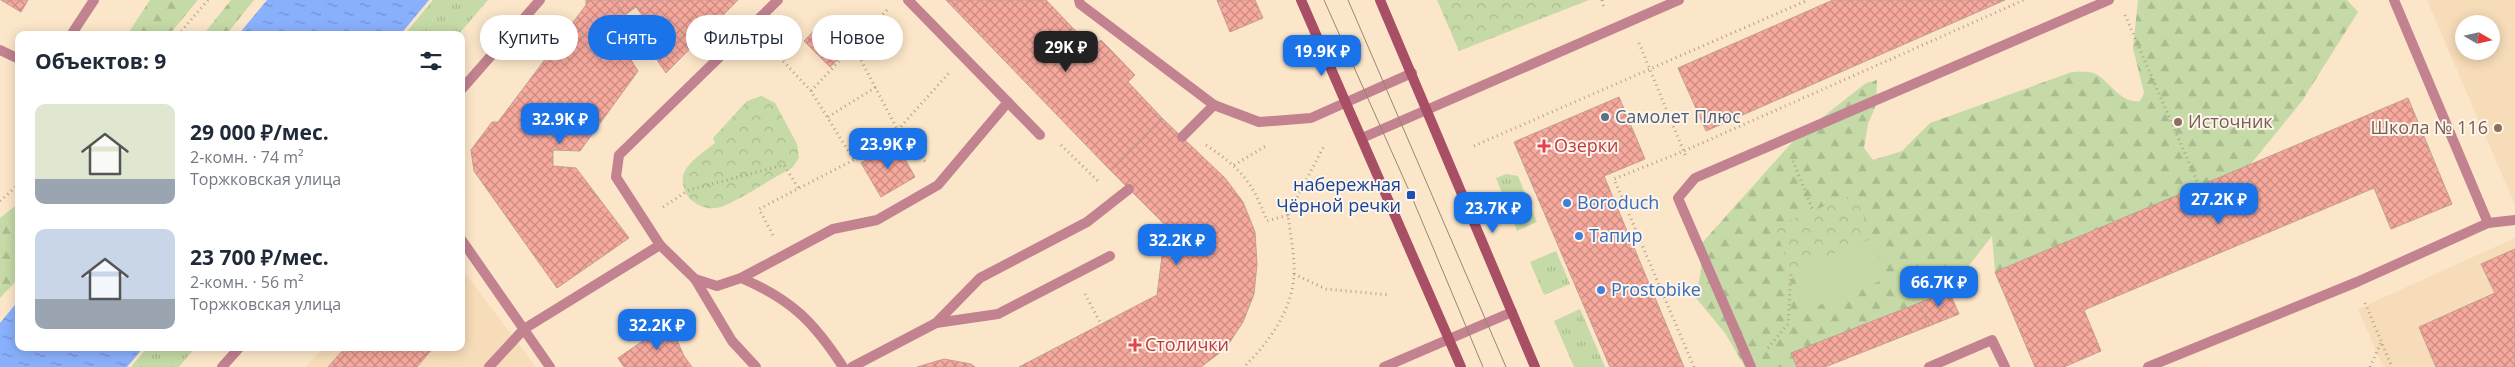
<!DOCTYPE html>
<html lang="ru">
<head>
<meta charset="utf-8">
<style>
  :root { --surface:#fff; --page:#f6f6f7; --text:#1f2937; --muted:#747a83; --accent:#1a73e8 }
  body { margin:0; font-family:"Open Sans",sans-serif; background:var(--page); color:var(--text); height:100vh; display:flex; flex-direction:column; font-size:19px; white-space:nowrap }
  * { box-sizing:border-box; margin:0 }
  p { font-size:16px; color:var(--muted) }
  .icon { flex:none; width:28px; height:28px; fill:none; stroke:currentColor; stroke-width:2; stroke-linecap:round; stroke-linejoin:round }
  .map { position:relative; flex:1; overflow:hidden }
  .panel { position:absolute; left:15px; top:31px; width:450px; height:320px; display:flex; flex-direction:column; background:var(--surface); border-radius:10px; box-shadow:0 2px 12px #0003 }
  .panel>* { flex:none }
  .banner { position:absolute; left:480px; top:15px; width:475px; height:45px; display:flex; gap:10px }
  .needle { width:32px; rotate:99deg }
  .controls { position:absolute; left:2455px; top:15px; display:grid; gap:10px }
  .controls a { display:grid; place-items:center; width:45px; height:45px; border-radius:50%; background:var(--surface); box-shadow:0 2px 12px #0003; font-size:25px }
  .price { position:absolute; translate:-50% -42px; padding:0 11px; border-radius:10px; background:var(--accent); color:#fff; font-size:16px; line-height:32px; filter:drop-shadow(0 1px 2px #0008) }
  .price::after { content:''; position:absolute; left:50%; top:30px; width:15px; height:11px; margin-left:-8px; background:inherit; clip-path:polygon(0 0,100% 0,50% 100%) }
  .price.current { background:#222; color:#fff }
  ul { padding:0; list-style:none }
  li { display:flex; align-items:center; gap:15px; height:125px; padding:0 20px }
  li span { display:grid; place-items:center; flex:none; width:140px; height:100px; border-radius:10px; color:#555 }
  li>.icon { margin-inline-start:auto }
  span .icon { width:60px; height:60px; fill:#fffc; stroke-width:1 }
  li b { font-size:21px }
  h2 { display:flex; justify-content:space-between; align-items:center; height:60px; padding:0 20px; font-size:21px }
  .pill { padding:0 18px; border-radius:22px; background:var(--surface); box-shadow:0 2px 12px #0003; font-size:18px; line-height:45px }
  .pill.current { background:var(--accent); color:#fff }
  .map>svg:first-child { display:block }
</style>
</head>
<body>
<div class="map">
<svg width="2515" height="367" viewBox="0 0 2515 367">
  <defs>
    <pattern id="grass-tufts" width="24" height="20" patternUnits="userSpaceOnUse" patternTransform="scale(1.25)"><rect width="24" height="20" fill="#c5daa6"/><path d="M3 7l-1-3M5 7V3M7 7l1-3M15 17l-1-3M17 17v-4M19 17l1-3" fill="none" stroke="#aabc8f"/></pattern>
    <pattern id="forest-firs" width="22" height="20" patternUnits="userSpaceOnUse" patternTransform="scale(1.25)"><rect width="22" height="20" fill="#c5daa6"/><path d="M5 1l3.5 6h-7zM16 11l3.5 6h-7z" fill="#aabc8f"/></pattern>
    <pattern id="park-crowns" width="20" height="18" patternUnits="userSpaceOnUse" patternTransform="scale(1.25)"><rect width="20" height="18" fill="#c5daa6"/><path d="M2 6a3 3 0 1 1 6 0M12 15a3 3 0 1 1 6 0" fill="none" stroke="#aabc8f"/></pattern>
    <pattern id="water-ripples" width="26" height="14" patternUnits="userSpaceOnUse" patternTransform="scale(1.25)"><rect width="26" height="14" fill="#89b0fd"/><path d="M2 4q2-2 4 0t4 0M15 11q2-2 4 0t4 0" fill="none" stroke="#7190cd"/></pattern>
    <pattern id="building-cross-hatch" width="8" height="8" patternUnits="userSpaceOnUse" patternTransform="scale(1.25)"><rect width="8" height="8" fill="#f8a99e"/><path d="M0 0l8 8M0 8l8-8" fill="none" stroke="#ca8b81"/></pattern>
  </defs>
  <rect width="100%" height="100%" fill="#fce6c9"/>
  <g fill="#f6dcb8" fill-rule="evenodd">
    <path d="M2427,0h88v206v-1zM2464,24h27v27h-27z"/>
    <path d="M2515,238v129h-132l-25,-58z"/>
    <path d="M461,268l75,99h-230l17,-19h138z"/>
  </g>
  <g fill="url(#grass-tufts)">
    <path d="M433,0h55l-30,35h-54z"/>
    <path d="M1506,174l12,2 19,46 -20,9 -21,-53z"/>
    <path d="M1556,251l14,33 -26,11 -14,-33z"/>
    <path d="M1580,309l25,58h-31l-20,-46z"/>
    <path d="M147,348h48l-16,19h-48z"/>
  </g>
  <g fill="url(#forest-firs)">
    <path d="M150,0h48l-29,35h-42z"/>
    <path d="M231,0h23l-28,35h-23z"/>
    <path d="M2138,0h209l11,12 -56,89 -52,64 -255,107 -3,-36 -43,55 -157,62 5,14h-52l-20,-34 -29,-35 5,-28 1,-27 94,-105 70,-55 11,-3 -1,25 -8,19 -4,24 9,12 29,-9 28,-28 142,-51c7,0 18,-1 24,2 14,8 25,30 44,27l4,-8 -11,-45z"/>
    <path d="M19,203v75l-19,20v-80z"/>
  </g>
  <g fill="url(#park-crowns)">
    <path d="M1437,0h152l-130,51z"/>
    <path d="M762,96l13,7 22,41 2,14 -7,10c-20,10 -52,32 -71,39 -20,6 -41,-10 -38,-31 3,-13 22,-25 32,-33l-2,-5 34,-37z"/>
    <path d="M1855,194l17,45 -81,32 -17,-45z"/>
  </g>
  <path fill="#c5daa6" d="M1872,239l16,39 -81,32 -16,-39z"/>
  <g fill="url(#water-ripples)">
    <path d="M267,0h162l-29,35h-162z"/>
    <path d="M19,300v48h124l-16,19h-127v-44z"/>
  </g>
  <g fill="url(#building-cross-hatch)" stroke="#c29d97">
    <path d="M1,0h27l-7,12z"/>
    <path d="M586,0h29l16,21 -14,16 21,34 -58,80 -27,-1v16l23,2 53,70 -72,50 -83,-117 -3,-21 21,-28h6l88,-117z"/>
    <path d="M615,0h123l-72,73 -20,-29 11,-9 -21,-28 -11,8z"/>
    <path d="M946,0h100l46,48 9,-8 34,35 -7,7 35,37 -52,52z"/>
    <path d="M1217,0h38l8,18 -33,14z"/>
    <path d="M1833,0h172l-299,131 -28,-63z"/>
    <path d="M828,16l27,27 -25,24 -26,-26z"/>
    <path d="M1619,97l26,62 -41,17 80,191h-74l-96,-225z"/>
    <path d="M2408,98l44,106 -61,25 -17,-41 -290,122 17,41 -37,16h-29l-40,-95z"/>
    <path d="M1163,119l62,59 18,24 12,30 2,32 -3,30 -11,28 -17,26 -25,19h-182l138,-72 9,-69 -55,-55z"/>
    <path d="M896,143l19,34 -34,20 -20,-34z"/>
    <path d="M2515,249v118h-79l-17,-40 76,-34 -14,-29z"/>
    <path d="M1949,291l10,23 -30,12 -10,-23z"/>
    <path d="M1919,303l10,23 -104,41h-28l-6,-14z"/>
    <path d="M672,321l4,17 8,18 8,11h-68l-6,-9z"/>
    <path d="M345,348h88l-16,19h-89z"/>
    <path d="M944,359l27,5 4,3h-58z"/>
  </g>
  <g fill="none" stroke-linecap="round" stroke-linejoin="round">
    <g stroke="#b1a18b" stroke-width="3" stroke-dasharray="1 4" stroke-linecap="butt">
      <path d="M1602,0l2,9"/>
      <path d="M2125,15l74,171"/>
      <path d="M178,35l30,-35"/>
      <path d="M766,43l45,48 43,69"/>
      <path d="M1639,43l47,114"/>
      <path d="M854,47l51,97 22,19"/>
      <path d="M811,91l76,-81"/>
      <path d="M828,117l48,-30"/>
      <path d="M1061,145l38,37"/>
      <path d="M1206,145c35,24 46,36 61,76l21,-6c2,19 7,40 6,58 -1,37 -25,69 -50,94"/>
      <path d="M1474,146l334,-146"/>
      <path d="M1793,161l20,50"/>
      <path d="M1234,165l32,-19"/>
      <path d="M0,201l19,-17"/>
      <path d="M663,207l26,-17 95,-25 15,24"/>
      <path d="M1288,215l36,-69"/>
      <path d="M773,235l-14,-26 127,-66 63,-70"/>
      <path d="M1294,274l32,15 64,6"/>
      <path d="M1085,294l16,30"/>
      <path d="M2365,303l27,64"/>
      <path d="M1768,348l20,-24 3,-53"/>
      <path d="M1694,367l-80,-188 70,-28 340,-151"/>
      <path d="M2370,367l11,-24"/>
    </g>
    <g stroke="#c2828f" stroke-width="10">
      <path d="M908,0l132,135"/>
      <path d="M1079,0l1,4 134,101 45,17 52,-4 101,-45"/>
      <path d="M2394,0l94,223"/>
      <path d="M71,35l23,-35"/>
      <path d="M0,50l19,9"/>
      <path d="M1182,137l32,-32"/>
      <path d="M1362,138l317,-138"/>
      <path d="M660,245l35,34 22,7 24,-8 92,-49 44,-9 61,-35 70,-83"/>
      <path d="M741,278c50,21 73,44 102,89"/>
      <path d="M695,279l37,62 24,26"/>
      <path d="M936,323l62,-9 112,-58"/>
      <path d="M489,367l35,-38 136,-84 -44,-68 3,-22 159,-155"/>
      <path d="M852,367l84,-44 44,-45 107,-56 42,-33"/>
      <path d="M1384,367l128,-55"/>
      <path d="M1751,367l-73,-169 17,-20 414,-178"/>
      <path d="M1929,367l63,-27 13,27"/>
      <path d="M2148,367l209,-85 131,-59 27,-3"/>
    </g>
    <path stroke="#c2828f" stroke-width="10" d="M461,239l89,128"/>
    <g stroke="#c2828f" stroke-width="10">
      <path d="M461,90l79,-90"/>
      <path d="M222,367l17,-19"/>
    </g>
    <g stroke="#a84e65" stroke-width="10">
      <path d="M1301,0l160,367"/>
      <path d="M1380,0l155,367"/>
    </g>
    <g stroke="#968773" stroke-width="1">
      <path d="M1324,0l87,195 72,172"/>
      <path d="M1348,0l158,367"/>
    </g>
  </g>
  <circle fill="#5c6f8a" stroke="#fef5ea" stroke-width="2" cx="1605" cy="117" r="5"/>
  <g fill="#8d6e63" stroke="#fef5ea" stroke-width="2">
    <circle cx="2178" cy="122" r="5"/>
    <circle cx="2498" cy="128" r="5"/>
  </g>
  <g fill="#e0444e" stroke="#fef5ea" stroke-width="2">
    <path d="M1541.5 138.5h5v5h5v5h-5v5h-5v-5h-5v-5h5z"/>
    <path d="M1132.5 337.5h5v5h5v5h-5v5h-5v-5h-5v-5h5z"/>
  </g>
  <rect fill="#1a4fb4" stroke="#fef5ea" stroke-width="2" x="1406" y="190" width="10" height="10" rx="2.5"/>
  <g fill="#3f7fe0" stroke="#fef5ea" stroke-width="2">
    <circle cx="1567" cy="203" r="5"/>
    <circle cx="1579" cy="236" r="5"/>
    <circle cx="1601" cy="290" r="5"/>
  </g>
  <g text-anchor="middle" stroke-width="4" stroke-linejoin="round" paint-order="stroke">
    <g font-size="18" fill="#4e5e75" stroke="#fef5ea" text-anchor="start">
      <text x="1615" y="123">Самолет Плюс</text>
    </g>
    <g font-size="18" fill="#785e54" stroke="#fef5ea" text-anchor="start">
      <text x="2188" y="128">Источник</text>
      <text x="2488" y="134" text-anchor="end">Школа № 116</text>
    </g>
    <g font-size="18" fill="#be3a42" stroke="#fef5ea" text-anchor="start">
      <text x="1554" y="152">Озерки</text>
      <text x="1145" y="351">Столички</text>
    </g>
    <g font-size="18" fill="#164399" stroke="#fef5ea" text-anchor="end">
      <text x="1401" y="191">набережная<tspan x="1401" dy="21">Чёрной речки</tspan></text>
    </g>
    <g font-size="18" fill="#366cbe" stroke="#fef5ea" text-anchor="start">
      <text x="1577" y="209">Boroduch</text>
      <text x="1589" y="242">Тапир</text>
      <text x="1611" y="296">Prostobike</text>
    </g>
  </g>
</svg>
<div class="controls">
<a><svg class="needle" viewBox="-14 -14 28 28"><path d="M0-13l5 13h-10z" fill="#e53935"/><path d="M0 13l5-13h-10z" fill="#747a83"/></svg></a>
</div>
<b class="price current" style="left:1066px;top:73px">29K ₽</b>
<b class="price" style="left:1322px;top:77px">19.9K ₽</b>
<b class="price" style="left:560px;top:145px">32.9K ₽</b>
<b class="price" style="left:888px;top:170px">23.9K ₽</b>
<b class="price" style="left:2219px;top:225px">27.2K ₽</b>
<b class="price" style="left:1493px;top:234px">23.7K ₽</b>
<b class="price" style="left:1177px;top:266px">32.2K ₽</b>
<b class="price" style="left:1939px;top:308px">66.7K ₽</b>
<b class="price" style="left:657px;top:351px">32.2K ₽</b>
<div class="banner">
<a class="pill">Купить</a>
<a class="pill current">Снять</a>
<a class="pill">Фильтры</a>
<a class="pill">Новое</a>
</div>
<section class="panel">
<h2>Объектов: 9<svg class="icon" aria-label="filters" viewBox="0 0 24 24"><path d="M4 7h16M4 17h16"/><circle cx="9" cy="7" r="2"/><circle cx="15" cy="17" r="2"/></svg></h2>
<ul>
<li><span style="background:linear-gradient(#dfe7d0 75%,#9aa5b1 0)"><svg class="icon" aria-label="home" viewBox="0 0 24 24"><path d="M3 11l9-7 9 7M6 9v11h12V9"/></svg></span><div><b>29 000 ₽/мес.</b><p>2-комн. · 74 m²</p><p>Торжковская улица</p></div></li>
<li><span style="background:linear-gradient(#c9d6e8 70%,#9aa5b1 0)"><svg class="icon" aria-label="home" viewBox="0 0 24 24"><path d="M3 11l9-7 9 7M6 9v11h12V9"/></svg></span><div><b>23 700 ₽/мес.</b><p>2-комн. · 56 m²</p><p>Торжковская улица</p></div></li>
</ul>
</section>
</div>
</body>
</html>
